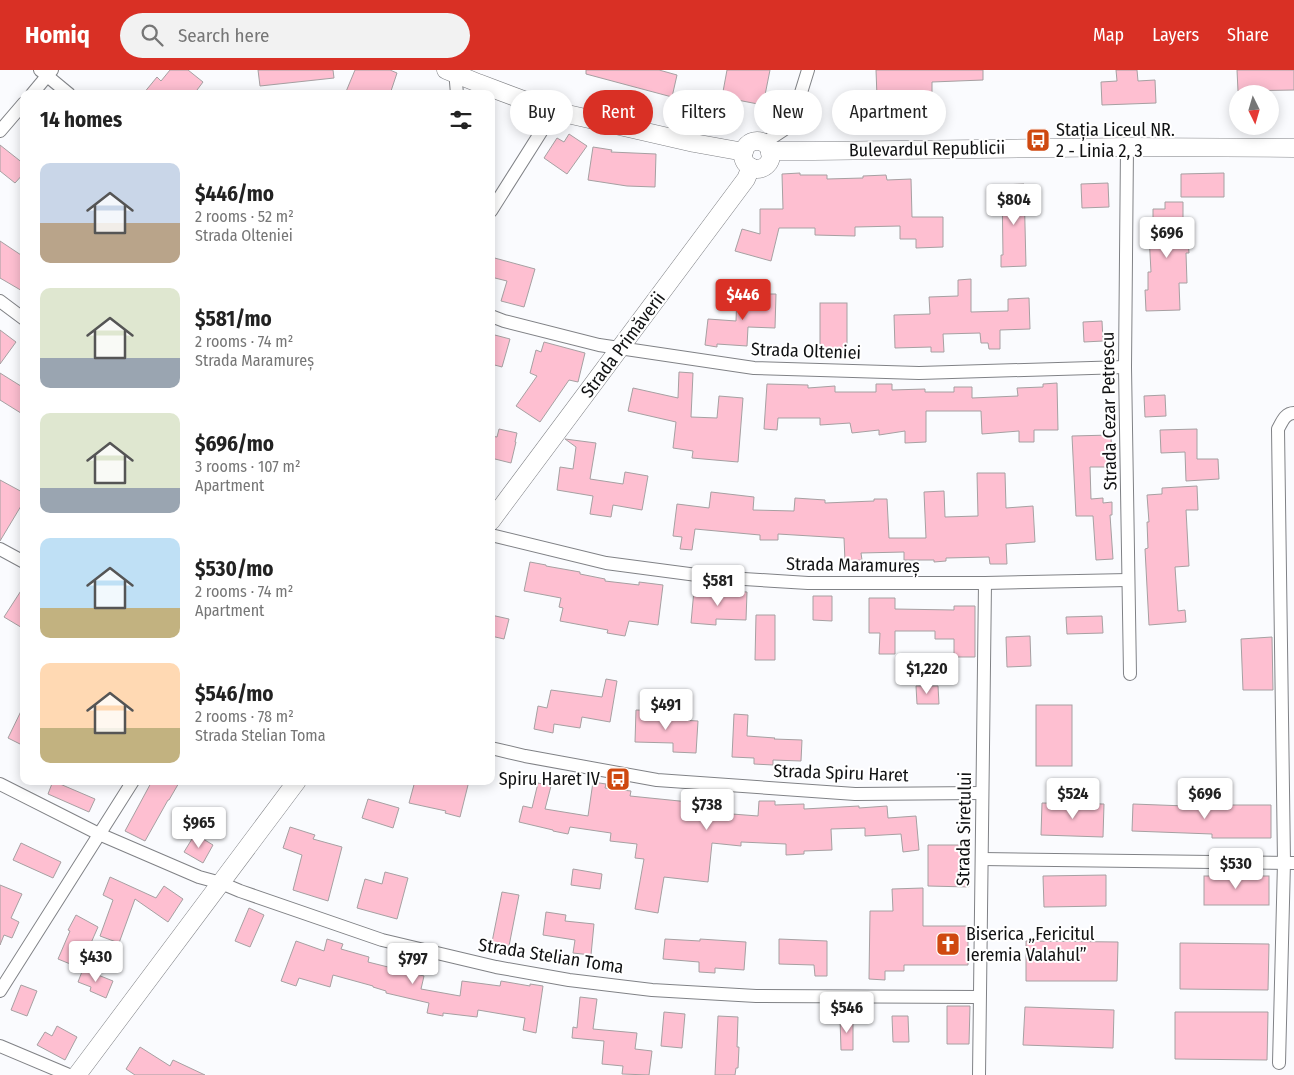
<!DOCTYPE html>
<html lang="en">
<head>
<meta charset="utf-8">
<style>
  :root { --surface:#fff; --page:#f2f2f2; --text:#222; --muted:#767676; --accent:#d93025 }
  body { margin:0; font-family:"Fira Sans Condensed",sans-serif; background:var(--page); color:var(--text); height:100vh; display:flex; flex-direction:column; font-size:19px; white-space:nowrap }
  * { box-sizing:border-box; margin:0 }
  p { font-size:16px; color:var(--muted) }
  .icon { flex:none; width:28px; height:28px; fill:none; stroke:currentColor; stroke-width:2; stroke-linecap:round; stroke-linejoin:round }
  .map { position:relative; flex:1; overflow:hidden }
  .drawer { position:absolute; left:20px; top:20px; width:475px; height:695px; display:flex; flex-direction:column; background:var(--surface); border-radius:10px; box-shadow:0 2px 12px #0003 }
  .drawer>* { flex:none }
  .hud { position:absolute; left:510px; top:20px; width:475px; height:45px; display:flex; gap:10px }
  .needle { width:32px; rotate:175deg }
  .fabs { position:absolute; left:1229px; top:15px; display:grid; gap:10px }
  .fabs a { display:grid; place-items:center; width:50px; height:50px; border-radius:50%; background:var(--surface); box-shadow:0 2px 12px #0003; font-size:25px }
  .price { position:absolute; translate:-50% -42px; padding:0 11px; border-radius:5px; background:#fff; color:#222; font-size:16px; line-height:32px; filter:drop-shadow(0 1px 2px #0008) }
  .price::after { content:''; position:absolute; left:50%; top:30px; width:15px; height:11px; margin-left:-8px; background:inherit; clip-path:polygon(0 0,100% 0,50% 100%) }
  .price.current { background:var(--accent); color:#fff }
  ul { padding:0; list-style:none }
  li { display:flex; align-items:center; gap:15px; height:125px; padding:0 20px }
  li span { display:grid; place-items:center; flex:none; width:140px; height:100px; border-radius:10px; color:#555 }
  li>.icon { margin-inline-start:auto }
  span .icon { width:60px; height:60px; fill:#fffc; stroke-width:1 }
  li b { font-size:21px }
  h2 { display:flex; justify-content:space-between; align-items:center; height:60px; padding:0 20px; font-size:21px }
  .chip { padding:0 18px; border-radius:22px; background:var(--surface); box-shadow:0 2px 12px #0003; font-size:18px; line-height:45px }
  .chip.current { background:var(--accent); color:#fff }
  header { display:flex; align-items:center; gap:30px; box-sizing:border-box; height:70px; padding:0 25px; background:var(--accent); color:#fff }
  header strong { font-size:24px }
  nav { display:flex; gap:28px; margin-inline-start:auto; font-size:18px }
  .search { width:350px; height:45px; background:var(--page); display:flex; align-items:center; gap:12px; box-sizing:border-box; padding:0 18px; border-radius:28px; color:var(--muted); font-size:19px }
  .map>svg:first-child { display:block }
</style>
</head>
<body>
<header>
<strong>Homiq</strong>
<div class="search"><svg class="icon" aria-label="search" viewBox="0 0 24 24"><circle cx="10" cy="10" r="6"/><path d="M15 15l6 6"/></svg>Search here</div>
<nav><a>Map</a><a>Layers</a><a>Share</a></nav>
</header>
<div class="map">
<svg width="1294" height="1005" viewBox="0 0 1294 1005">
  <rect width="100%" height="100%" fill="#fafbfe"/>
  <g fill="#febfd1" stroke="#a6a0a2">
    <path d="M170,0h18l15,12 -9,12h-51l14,-17 4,4z"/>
    <path d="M258,0h75l1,8 -74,8z"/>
    <path d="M355,0h35l7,3 -7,21h-45z"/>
    <path d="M586,0h73l18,5 -5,22 -86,-23z"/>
    <path d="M727,0h43l-7,35 -41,-8z"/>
    <path d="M876,0h107v10l-51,2v12l-55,3z"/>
    <path d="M1116,0h21l1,11 17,-1 1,23 -54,2 -1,-23 16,-1z"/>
    <path d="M1237,0h57v20l-56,1z"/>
    <path d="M569,64l18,12 -20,28 -23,-16 13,-20 7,4z"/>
    <path d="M0,75l24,19v9l-9,10 -15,-12z"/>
    <path d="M593,77l19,3 -1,2 45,2 -1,33 -28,-1 -39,-6z"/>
    <path d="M800,103v2h27v4l36,-1v-2l23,-1 1,5 24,-1 1,38h31v30l-27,1v-9h-16v-13l-45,1v9l-40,-1v-7h-36l-8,33 -36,-10 7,-22 18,5v-25h23l-1,-35z"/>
    <path d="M1224,103v24h-43v-23z"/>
    <path d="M1108,113l1,24 -27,1 -1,-24z"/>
    <path d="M1024,114l2,82 -25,1v-12h2l-1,-70z"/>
    <path d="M1165,132h18v38h5l1,13h-3l1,30h-8l1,27 -34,1 -1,-21h3v-18h3l-2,-37h4v-26h12z"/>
    <path d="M0,171l24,16v35l-24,-14z"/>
    <path d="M491,187l44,12 -11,38 -23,-6 6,-20 -16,-4z"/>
    <path d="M971,209v33l37,-1v-12l21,-1 1,31 -30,1v19h-11l-1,-6h-7l-1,-10 -37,1 1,18h-13v-5l-36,1 -1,-33 36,-1 -1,-17 29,-1v-16z"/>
    <path d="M756,224h20l-1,34 -27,-1 -1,19 -30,-2v3l-12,-2 3,-26 28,2 1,-26 19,1z"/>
    <rect x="820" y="233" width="27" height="49"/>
    <path d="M1102,251l1,20 -19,1 -1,-20z"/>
    <path d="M0,260l16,12 -16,22z"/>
    <path d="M491,264l19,5 -8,28 -11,-3z"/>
    <path d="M544,272l41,11 -7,29 -9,-2 -29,42 -24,-16 21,-30 -7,-3 6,-23 5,2z"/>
    <path d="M679,302l14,1 -2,44 26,1 2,-22 24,2 -5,64 -46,-4 1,-7 -20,-3 3,-26 -48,-11 5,-23 45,10z"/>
    <path d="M0,303l24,15v27l-24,-15z"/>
    <path d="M1057,313l1,47h-24v12h-15v-11l-37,3 -1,-23h-55v31l-21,1v-12l-26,4v-5l-27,3 -2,-10 -30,2v-7h-42l-1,12 -13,-1 3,-45 41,1v3l27,-2v6h41v-8h16v6l33,-1v3h29v-5h18v11l46,-2 -1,-8 26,-1v-3z"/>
    <path d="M1165,325l1,21 -21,1 -1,-21z"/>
    <path d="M499,359l18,4 -2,9h1l-5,21 -20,-5v-22l6,1z"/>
    <path d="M1197,359v30h21l1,20 -33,2 -1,-29 -24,1 -1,-23z"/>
    <path d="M1111,365l1,32h-22l1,32 12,-1v5l9,-1v13h-2l3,44 -17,1 -3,-44h-17l-4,-80z"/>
    <path d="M565,369l31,4 -6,36 33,5 2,-12 23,4 -6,34 -29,-5 -2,12 -21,-3 3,-18 -36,-6 3,-23 13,2 3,-22z"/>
    <path d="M977,403h28l1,35 27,-2 2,36 -29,2 1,20h-17l-1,-7 -43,1v3l-12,1v-2h-30v-8l-43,1 1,7 -17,1 -1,-23 -66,-4v6h-18v-5l-65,-6 -3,21 -12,-1 2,-12 -9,-1 4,-32 32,4 2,-16 43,5 -1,13 41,1 1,-13 30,2v3l49,-2v-2h13l2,39h37l-2,-46 20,-1 1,26 33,-1z"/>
    <path d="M0,410l24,13v8l-24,40z"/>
    <path d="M1197,416l1,24h-12l3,56 -14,1 3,44 7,-1 1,12 -37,3 -4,-76 3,-1 -1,-26h2l-2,-27 15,-1v-6z"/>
    <path d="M530,492l16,3v1l34,6v2l25,5v2l34,4v-3l24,3 -5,40 -29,-4 -4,15 -18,-3 1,-3 -48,-9 3,-13 -4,-1 2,-9 -37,-7z"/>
    <path d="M24,516v43l-20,-12z"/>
    <path d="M694,520l36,3v-2l17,1 -1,28 -30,-1v6l-25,-2z"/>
    <path d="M813,526h19v25l-19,-1z"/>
    <path d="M869,528h26v11l59,1v-4h21v51h-21v-18h-19v-8h-40v23h-16l1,-21h-11z"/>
    <path d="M491,545l18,4 -5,20 -13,-3z"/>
    <path d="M756,545h19v45h-20z"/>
    <path d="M1102,546l1,17 -36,1 -1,-17z"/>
    <path d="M1030,566l1,30 -24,1 -1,-30z"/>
    <path d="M1272,567l1,53h-30l-2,-51z"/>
    <path d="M606,609l11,2 -7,41 -28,-5 -2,11 -26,-4 -1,9 -19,-4 4,-23 9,2 4,-18 51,7z"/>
    <path d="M916,616h22l1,18h-22z"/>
    <path d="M24,635v41l-16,-8z"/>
    <rect x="1036" y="635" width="36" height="61"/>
    <path d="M636,640l25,1v8l37,2 -2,32 -23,-1v-9l-38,-1z"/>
    <path d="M734,644l14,1 -1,21 28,2 -1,1 28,1 -1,21 -28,-1v5l-19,-1v-6l-22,-1z"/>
    <path d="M53,711l42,18 -6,13 -41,-18z"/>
    <path d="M152,711h28l-11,19h-1l-23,41 -20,-10z"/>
    <path d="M415,711h54l-9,36 -15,-4 1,-2 -37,-8z"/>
    <path d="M593,712l13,2 -1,4 26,3 -1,5 89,9v8l39,3 1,-15h16v4l29,-1v5l55,-3v2l28,-2 1,12 28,-2 3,34 -16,2 -2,-18 -36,2v-8l-34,1 1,21 -28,1v3l-18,1v-11l-45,-2v4l-29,-3 -4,39 -44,-5 -6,36 -23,-4 9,-50 -9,-1 2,-14 -27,-3 1,-8 -41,-6 -2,7 -15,-3v-1l-34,-8 4,-16 9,2 6,-25 13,3 -6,23 43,7z"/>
    <path d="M368,729l31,9 -6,20 -31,-10z"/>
    <path d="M1042,733l62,1 -1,33 -62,-2z"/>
    <path d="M1133,734l79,3v-2h59v33h-59v-4l-80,-3z"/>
    <path d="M290,757l25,8 -2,4 29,8 -14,54 -35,-11 9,-35 -19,-7z"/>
    <path d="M195,764l18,11 -10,18 -19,-11z"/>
    <path d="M21,773l40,19 -8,16 -40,-18z"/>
    <path d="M928,775h41v42l-41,-1z"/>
    <path d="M573,799l29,5 -2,15 -29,-4z"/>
    <path d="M385,802l23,6 -11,41 -40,-11 8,-29 17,5z"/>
    <path d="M1106,805v31l-62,1 -1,-31z"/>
    <rect x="1204" y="806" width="65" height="29"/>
    <path d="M110,807l46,21 8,-12 19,13 -15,23 -33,-23 -16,44 -19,-7 13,-36 -10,-5z"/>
    <path d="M0,815l22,9 -11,24 8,4 -7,16 -8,-3 -4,10z"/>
    <path d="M923,818v38h45v39h-64v6h-19v9l-16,-1 1,-68h23l-1,-22z"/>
    <path d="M502,822l17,3 -10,51 -17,-4z"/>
    <path d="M249,838l15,7 -14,32 -15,-6z"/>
    <path d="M546,842l20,3 -1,6 29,3 -3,31 -18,-2 2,-13 -32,-5z"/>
    <path d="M76,845l22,12 -18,41 -22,-9 12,-28 -2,-1z"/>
    <path d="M327,869l16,5 -2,5 28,8 -1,5 56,14 -3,13 39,7 2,-15 38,5 1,-5 29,5v-2l13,2 -7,47 -13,-3 2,-12 -47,-8 -1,7 -34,-4v3l-16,-3 2,-10 -43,-10v-2l-13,-4v-1l-40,-11 -3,12 -31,-9 -3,8 -15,-5 15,-40 28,10z"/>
    <path d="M665,869l35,2v-2l46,3 -2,28 -29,-2v5l-16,-1v-10l-36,-3z"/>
    <path d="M779,869l48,2v35h-12l-1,-11 -35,-1z"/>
    <path d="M1026,871l92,1 -1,39h-91z"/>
    <path d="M1180,873l89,1 -1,46 -88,-1z"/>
    <path d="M83,899l30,12 -7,17 -16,-7 1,-4 -13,-5z"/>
    <path d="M21,915l16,6 -10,25 -16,-6z"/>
    <path d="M580,927l17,2 -4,30 44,4 -2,16 17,2 -3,24 -27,-1 1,-8 -21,-2 2,-23 -32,-3 1,-11 4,1z"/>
    <path d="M947,936h23l-1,38h-22z"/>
    <path d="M1025,937l89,3 -1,38 -90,-3z"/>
    <path d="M664,942l21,2 -3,34 -21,-2z"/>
    <path d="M1175,942h93l-1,48 -92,-1z"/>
    <path d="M718,946l20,1 -1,30h2l-1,21h-2l-1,7h-20z"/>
    <path d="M892,946h16l1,26h-16z"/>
    <path d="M853,947v33h-12l-1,-32z"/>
    <path d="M57,956l20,11 -12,23 -28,-15 8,-13 7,4z"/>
    <path d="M140,977l30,19 3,-6 32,15h-70l-9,-6z"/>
  </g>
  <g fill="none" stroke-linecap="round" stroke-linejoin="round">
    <g stroke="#808286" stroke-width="14">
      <g id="street">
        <path d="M40,0l29,24"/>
        <path d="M455,0l2,24"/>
        <path d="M32,24l20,-24"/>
        <path d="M0,61l24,-28"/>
        <path d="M764,73l27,-18 17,-55"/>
        <path d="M1127,77l-2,220 5,307"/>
        <path d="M491,141l55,-87 4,-14"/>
        <path d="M0,231l24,18"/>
        <path d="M491,246l13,5 95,24 155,23 165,5 206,-6"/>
        <path d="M491,465l115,28 106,14 96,6h177l143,-3"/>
        <path d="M0,479l24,13"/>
        <path d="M491,678l34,8 132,24 198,14 127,-1"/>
        <path d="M0,714l99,50 100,43 22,6 19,8 142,49 114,27 73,13 83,10 104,6 223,1"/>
        <path d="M982,789l312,4"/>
        <path d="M0,921l133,-210"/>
        <path d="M0,976l69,29"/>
        <path d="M1279,993l5,-201 -6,-433c4,-7 7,-16 16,-16"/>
        <path d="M979,1005l6,-492"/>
      </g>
    </g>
    <g stroke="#808286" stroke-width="19">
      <g id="secondary">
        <path d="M446,0l32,13 72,27 144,33 50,9"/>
        <circle cx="757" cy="85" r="14"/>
        <path d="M770,83l5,-2h38l314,-4 167,1"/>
        <path d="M491,451l255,-342 5,-12"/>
        <path d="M77,1005l220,-294"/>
      </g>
    </g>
    <use href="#street" stroke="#fff" stroke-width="12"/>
    <use href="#secondary" stroke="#fff" stroke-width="18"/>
  </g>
  <defs>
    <g id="bus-square" transform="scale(1.25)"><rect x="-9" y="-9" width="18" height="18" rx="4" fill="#cf4910" stroke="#fff"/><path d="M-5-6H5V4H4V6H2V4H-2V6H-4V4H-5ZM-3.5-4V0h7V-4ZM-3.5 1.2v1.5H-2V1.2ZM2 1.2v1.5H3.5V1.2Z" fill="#fff"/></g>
    <g id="church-square" transform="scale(1.25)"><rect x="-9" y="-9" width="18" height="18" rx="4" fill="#cf4910" stroke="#fff"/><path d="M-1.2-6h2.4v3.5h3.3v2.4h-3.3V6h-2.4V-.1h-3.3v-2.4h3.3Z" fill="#fff"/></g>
  </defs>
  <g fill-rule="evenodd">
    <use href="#bus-square" x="1038" y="70"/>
    <use href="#bus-square" x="618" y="709"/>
    <use href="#church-square" x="948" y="874"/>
  </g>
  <g text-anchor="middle" stroke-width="4" stroke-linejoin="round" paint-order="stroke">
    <g font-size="18" fill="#111213" stroke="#fff" text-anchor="start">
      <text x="1056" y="66">Stația Liceul NR.<tspan x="1056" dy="21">2 - Linia 2, 3</tspan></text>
      <text x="600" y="715" text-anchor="end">Spiru Haret IV</text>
      <text x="966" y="870">Biserica „Fericitul<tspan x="966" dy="21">Ieremia Valahul”</tspan></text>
    </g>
    <g font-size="18" fill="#111213" stroke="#fff">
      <text transform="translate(927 79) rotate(-1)" y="6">Bulevardul Republicii</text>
      <text transform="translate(623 275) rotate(-53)" y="6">Strada Primăverii</text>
      <text transform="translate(806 281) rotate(2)" y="6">Strada Olteniei</text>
      <text transform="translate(1109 341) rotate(-91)" y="6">Strada Cezar Petrescu</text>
      <text transform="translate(853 495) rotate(1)" y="6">Strada Maramureș</text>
      <text transform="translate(841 703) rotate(2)" y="6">Strada Spiru Haret</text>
      <text transform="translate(964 759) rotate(-89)" y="6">Strada Siretului</text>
      <text transform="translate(551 886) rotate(9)" y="6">Strada Stelian Toma</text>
    </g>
  </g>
</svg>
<div class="fabs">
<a><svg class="needle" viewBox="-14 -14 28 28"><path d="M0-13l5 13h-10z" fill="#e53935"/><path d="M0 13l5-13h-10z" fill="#767676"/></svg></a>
</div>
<b class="price" style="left:1014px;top:156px">$804</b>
<b class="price" style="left:1167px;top:189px">$696</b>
<b class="price current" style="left:743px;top:251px">$446</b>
<b class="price" style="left:718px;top:537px">$581</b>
<b class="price" style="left:927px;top:625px">$1,220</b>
<b class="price" style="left:666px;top:661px">$491</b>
<b class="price" style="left:1073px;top:750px">$524</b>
<b class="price" style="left:1205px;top:750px">$696</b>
<b class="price" style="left:707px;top:761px">$738</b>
<b class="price" style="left:199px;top:779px">$965</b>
<b class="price" style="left:1236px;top:820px">$530</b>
<b class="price" style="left:96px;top:913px">$430</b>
<b class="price" style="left:413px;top:915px">$797</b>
<b class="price" style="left:847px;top:964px">$546</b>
<div class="hud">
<a class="chip">Buy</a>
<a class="chip current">Rent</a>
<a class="chip">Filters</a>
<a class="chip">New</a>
<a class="chip">Apartment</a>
</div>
<section class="drawer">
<h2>14 homes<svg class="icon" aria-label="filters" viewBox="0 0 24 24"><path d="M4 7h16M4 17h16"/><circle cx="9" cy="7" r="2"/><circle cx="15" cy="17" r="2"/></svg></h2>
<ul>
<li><span style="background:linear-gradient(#c9d6e8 60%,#b9a48a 0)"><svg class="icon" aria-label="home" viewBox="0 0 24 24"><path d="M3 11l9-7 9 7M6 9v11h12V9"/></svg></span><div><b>$446/mo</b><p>2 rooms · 52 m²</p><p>Strada Olteniei</p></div></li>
<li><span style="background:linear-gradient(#dfe7d0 70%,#9aa5b1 0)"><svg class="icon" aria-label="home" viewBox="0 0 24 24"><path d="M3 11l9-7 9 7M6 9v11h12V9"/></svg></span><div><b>$581/mo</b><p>2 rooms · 74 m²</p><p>Strada Maramureș</p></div></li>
<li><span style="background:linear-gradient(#dfe7d0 75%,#9aa5b1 0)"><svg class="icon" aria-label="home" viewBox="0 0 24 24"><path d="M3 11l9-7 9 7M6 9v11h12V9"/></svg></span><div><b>$696/mo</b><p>3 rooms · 107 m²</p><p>Apartment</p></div></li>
<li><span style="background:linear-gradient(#bfe0f5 70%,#c2b280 0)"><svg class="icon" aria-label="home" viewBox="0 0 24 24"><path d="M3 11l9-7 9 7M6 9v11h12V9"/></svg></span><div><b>$530/mo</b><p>2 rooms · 74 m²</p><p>Apartment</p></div></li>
<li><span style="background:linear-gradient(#ffd9b3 65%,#c2b280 0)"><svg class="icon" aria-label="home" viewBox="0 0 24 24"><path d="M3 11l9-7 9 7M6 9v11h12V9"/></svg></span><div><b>$546/mo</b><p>2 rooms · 78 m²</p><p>Strada Stelian Toma</p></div></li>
</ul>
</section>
</div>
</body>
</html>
